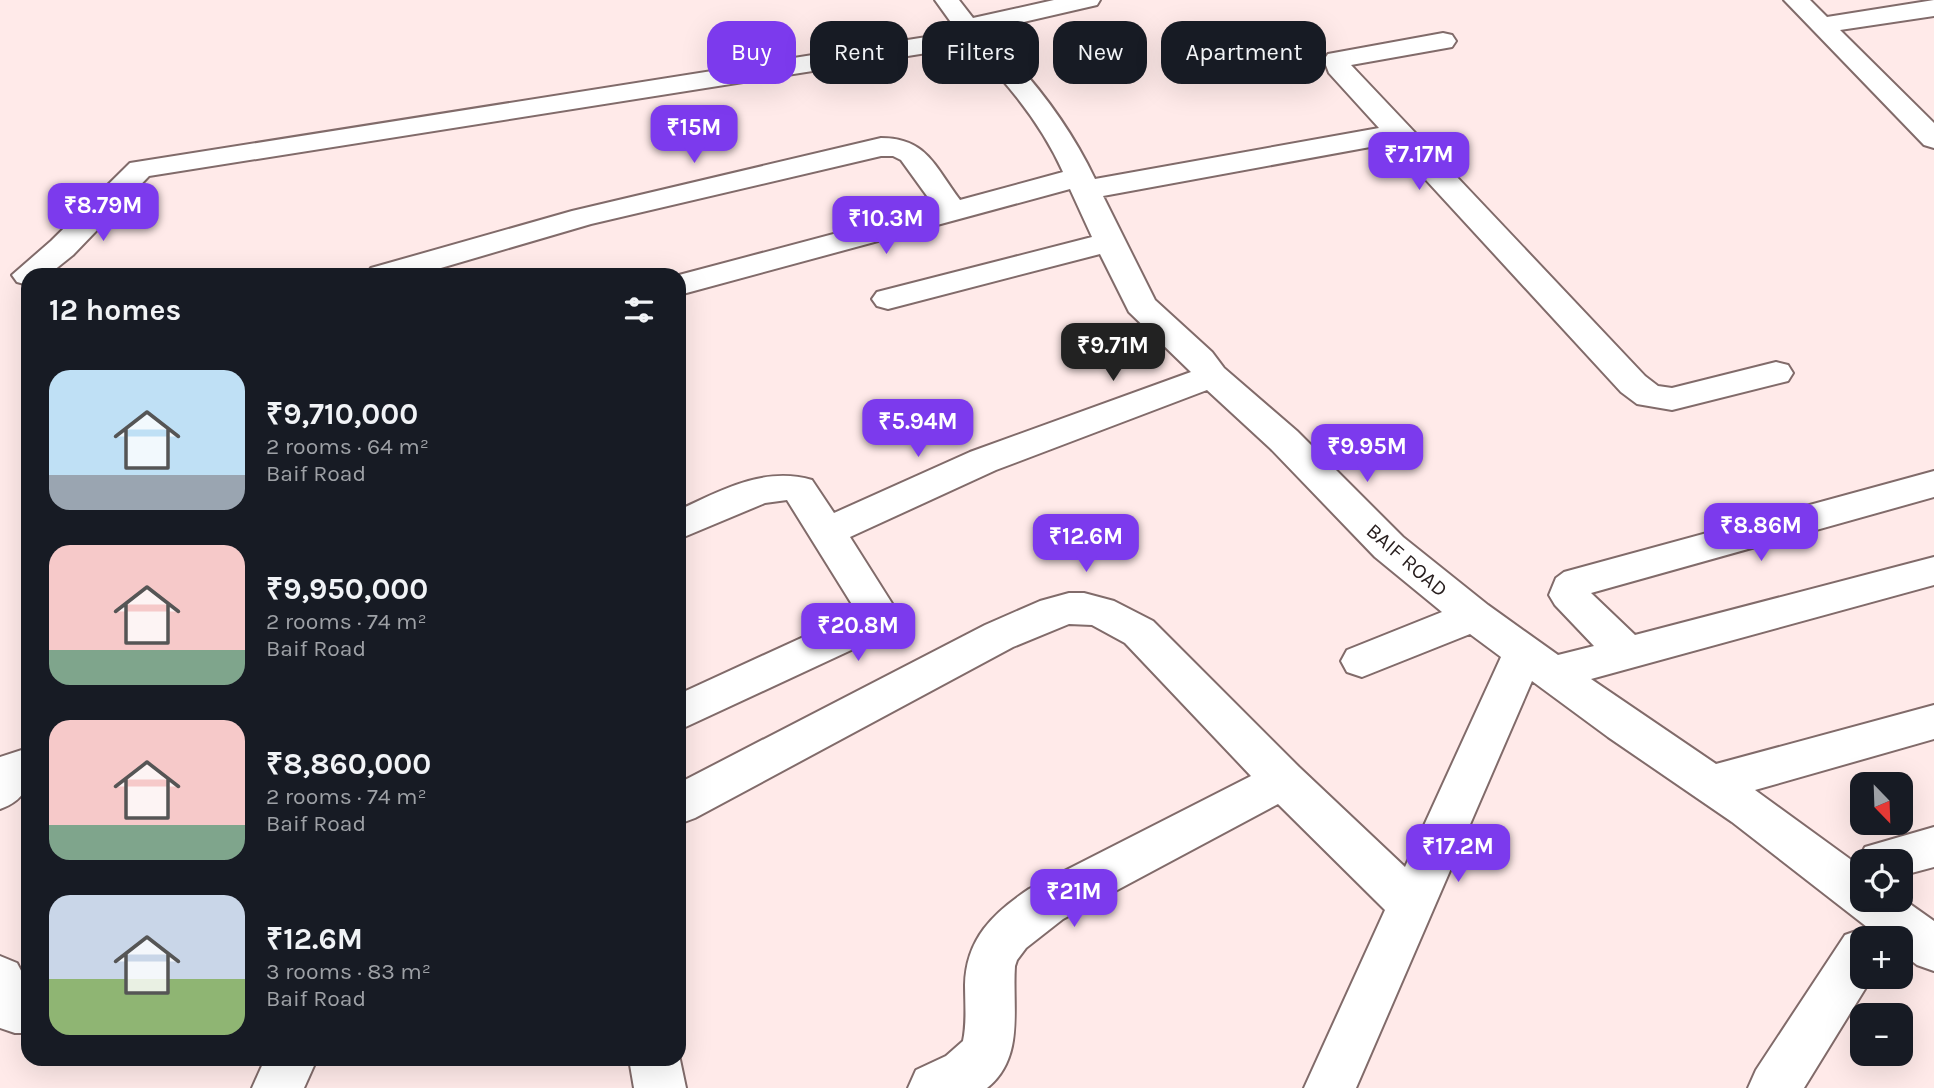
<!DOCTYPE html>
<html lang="en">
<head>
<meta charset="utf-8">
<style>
  :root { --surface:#171b24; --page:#242831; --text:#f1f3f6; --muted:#9ea1a6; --accent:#7c3aed }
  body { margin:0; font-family:Karla,sans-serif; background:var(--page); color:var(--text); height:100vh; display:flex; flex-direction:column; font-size:26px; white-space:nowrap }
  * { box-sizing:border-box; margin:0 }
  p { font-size:23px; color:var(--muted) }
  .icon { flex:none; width:38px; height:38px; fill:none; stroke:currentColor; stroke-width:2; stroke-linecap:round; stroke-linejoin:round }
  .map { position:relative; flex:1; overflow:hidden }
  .sheet { position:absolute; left:21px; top:268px; width:665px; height:798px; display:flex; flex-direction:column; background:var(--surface); border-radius:21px; box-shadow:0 7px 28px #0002 }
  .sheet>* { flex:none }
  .guide { position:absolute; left:707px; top:21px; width:665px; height:63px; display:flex; gap:14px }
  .needle { width:46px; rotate:157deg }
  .fabs { position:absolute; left:1850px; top:772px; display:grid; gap:14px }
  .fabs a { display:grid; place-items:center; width:63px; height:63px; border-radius:14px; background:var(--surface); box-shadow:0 7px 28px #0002; font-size:35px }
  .price { position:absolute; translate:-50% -60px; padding:0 16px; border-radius:14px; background:var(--accent); color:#fff; font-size:23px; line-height:46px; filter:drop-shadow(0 2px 4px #0008) }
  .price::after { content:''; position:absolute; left:50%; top:42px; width:21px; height:16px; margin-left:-10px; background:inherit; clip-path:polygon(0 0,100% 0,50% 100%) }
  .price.current { background:#222; color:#fff }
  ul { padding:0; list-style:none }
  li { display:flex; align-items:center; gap:21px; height:175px; padding:0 28px }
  li span { display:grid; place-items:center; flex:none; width:196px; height:140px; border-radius:21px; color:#555 }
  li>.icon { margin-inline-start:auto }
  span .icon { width:84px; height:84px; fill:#fffc; stroke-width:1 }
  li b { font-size:30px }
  h2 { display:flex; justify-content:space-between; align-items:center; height:84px; padding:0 28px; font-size:30px }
  .chip { padding:0 24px; border-radius:21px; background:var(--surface); box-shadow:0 7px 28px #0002; font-size:24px; line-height:63px }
  .chip.current { background:var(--accent); color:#fff }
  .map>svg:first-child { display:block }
</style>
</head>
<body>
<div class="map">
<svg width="1934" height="1088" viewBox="0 0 1934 1088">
  <rect width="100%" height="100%" fill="#ffeae9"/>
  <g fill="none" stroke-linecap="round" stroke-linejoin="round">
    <g stroke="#816b6a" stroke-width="4">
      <g id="minor">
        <path d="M935,0h24l14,18 81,-18h46l-3,5 -112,26c44,42 84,93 110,148l284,-51 -50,-55 -5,-13 4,-6 115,-21 9,2 4,6 -4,6 -101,18 294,311 13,10 14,2 104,-26 12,3 5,8 -5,8 -116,29 -35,-6 -16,-12 -229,-249 -289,53 52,104 57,52 12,16 73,63 106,106 85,68 70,50 36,-9 -39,-41 -6,-10 7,-17 8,-6 370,-101v26l-343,96 44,42 299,-78v28l-343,94 125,85 218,-59v34l-179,51 106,77 -3,-6 7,-14 69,-20v40l-34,9v-15h-38v39h38v-3l34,24v50l-17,-6 -17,-13v-14h-38v38h11l-69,112h-56l8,-18 89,-135 17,-6 14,5 -144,-112 -124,-85 -76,-56 -176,407h-52l81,-178 -107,-106 -215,115 -37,29 -9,12 -2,6c-3,42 10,92 -28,122h-79l8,-18 30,-14 17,-15c4,-18 2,-37 2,-56 1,-46 28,-72 64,-96l222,-113 -126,-133 -33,-18 -23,-1 -56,23 -318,171 -16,6v-41l306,-158 55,-24 29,-8h15l30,8 39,20 146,146 106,100 96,-210 -31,-23 -108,43 -15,-5 -6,-11 6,-11 95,-38 -67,-55 -104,-108 -64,-59 -211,80 -146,67 43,68c0,20 -16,28 -31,40l-183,85v-36l155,-71 19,-17 -66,-106 -22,3 -86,36v-29c42,-20 86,-44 133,-30l22,33 136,-61 221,-80 -62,-60 -29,-58 -212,55 -11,-3 -5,-7 5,-7 215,-55 -22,-48 -391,106v-20l256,-68 -34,-47 -8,-4h-12l-290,68 -174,51h-51l5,-7 201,-57 309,-73c46,0 54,29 79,62l103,-28c-21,-47 -56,-90 -92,-126l-822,130 -76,79 -25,20h-20v10l-11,-3 -5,-7 39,-34 79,-78 828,-131z"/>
        <path d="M1784,0h26l17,17 107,-17v16l-94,14 94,93v25l-10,-3z"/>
        <path d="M28,748c0,30 5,49 -28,61v-52z"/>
        <path d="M0,956l17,7 11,21v49h-13l-15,-5z"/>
        <path d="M679,1055l7,33h-52l-5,-29h50z"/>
        <path d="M265,1059h52l-13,29h-52z"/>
      </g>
    </g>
    <use href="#minor" fill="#fff" fill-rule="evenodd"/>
  </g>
  <g text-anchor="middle" stroke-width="5" stroke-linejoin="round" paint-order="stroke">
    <g font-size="21" fill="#292020" stroke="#fff">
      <text transform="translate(1407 560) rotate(41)" y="7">BAIF ROAD</text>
    </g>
  </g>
</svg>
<div class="fabs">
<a><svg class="needle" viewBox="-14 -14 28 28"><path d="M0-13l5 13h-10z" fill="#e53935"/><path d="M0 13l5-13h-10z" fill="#9ea1a6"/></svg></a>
<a><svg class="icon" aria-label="locate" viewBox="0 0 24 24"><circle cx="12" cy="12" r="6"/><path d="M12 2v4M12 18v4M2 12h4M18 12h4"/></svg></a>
<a>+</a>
<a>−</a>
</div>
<b class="price" style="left:694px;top:165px">₹15M</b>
<b class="price" style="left:1419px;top:192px">₹7.17M</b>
<b class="price" style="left:103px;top:243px">₹8.79M</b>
<b class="price" style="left:886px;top:256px">₹10.3M</b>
<b class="price current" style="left:1113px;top:383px">₹9.71M</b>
<b class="price" style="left:918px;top:459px">₹5.94M</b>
<b class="price" style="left:1367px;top:484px">₹9.95M</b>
<b class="price" style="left:1761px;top:563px">₹8.86M</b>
<b class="price" style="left:1086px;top:574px">₹12.6M</b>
<b class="price" style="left:858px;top:663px">₹20.8M</b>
<b class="price" style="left:1458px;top:884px">₹17.2M</b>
<b class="price" style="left:1074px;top:929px">₹21M</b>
<div class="guide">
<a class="chip current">Buy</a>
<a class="chip">Rent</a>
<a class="chip">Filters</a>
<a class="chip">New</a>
<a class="chip">Apartment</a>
</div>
<section class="sheet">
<h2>12 homes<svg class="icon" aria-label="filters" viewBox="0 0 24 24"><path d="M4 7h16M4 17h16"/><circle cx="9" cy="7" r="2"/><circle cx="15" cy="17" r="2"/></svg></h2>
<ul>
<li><span style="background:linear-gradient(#bfe0f5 75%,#9aa5b1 0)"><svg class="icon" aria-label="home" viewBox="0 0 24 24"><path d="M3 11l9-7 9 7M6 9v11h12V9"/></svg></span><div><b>₹9,710,000</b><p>2 rooms · 64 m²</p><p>Baif Road</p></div></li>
<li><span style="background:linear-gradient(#f6c9c9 75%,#7fa58c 0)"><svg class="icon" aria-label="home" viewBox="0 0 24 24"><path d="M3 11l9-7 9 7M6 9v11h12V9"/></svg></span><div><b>₹9,950,000</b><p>2 rooms · 74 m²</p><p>Baif Road</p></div></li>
<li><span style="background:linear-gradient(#f6c9c9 75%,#7fa58c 0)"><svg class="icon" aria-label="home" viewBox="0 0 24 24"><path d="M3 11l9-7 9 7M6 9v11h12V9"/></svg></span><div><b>₹8,860,000</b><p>2 rooms · 74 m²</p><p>Baif Road</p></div></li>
<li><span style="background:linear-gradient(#c9d6e8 60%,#8fb573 0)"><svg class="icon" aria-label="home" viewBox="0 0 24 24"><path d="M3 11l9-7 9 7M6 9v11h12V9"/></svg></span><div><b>₹12.6M</b><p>3 rooms · 83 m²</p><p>Baif Road</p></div></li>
</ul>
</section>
</div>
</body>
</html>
